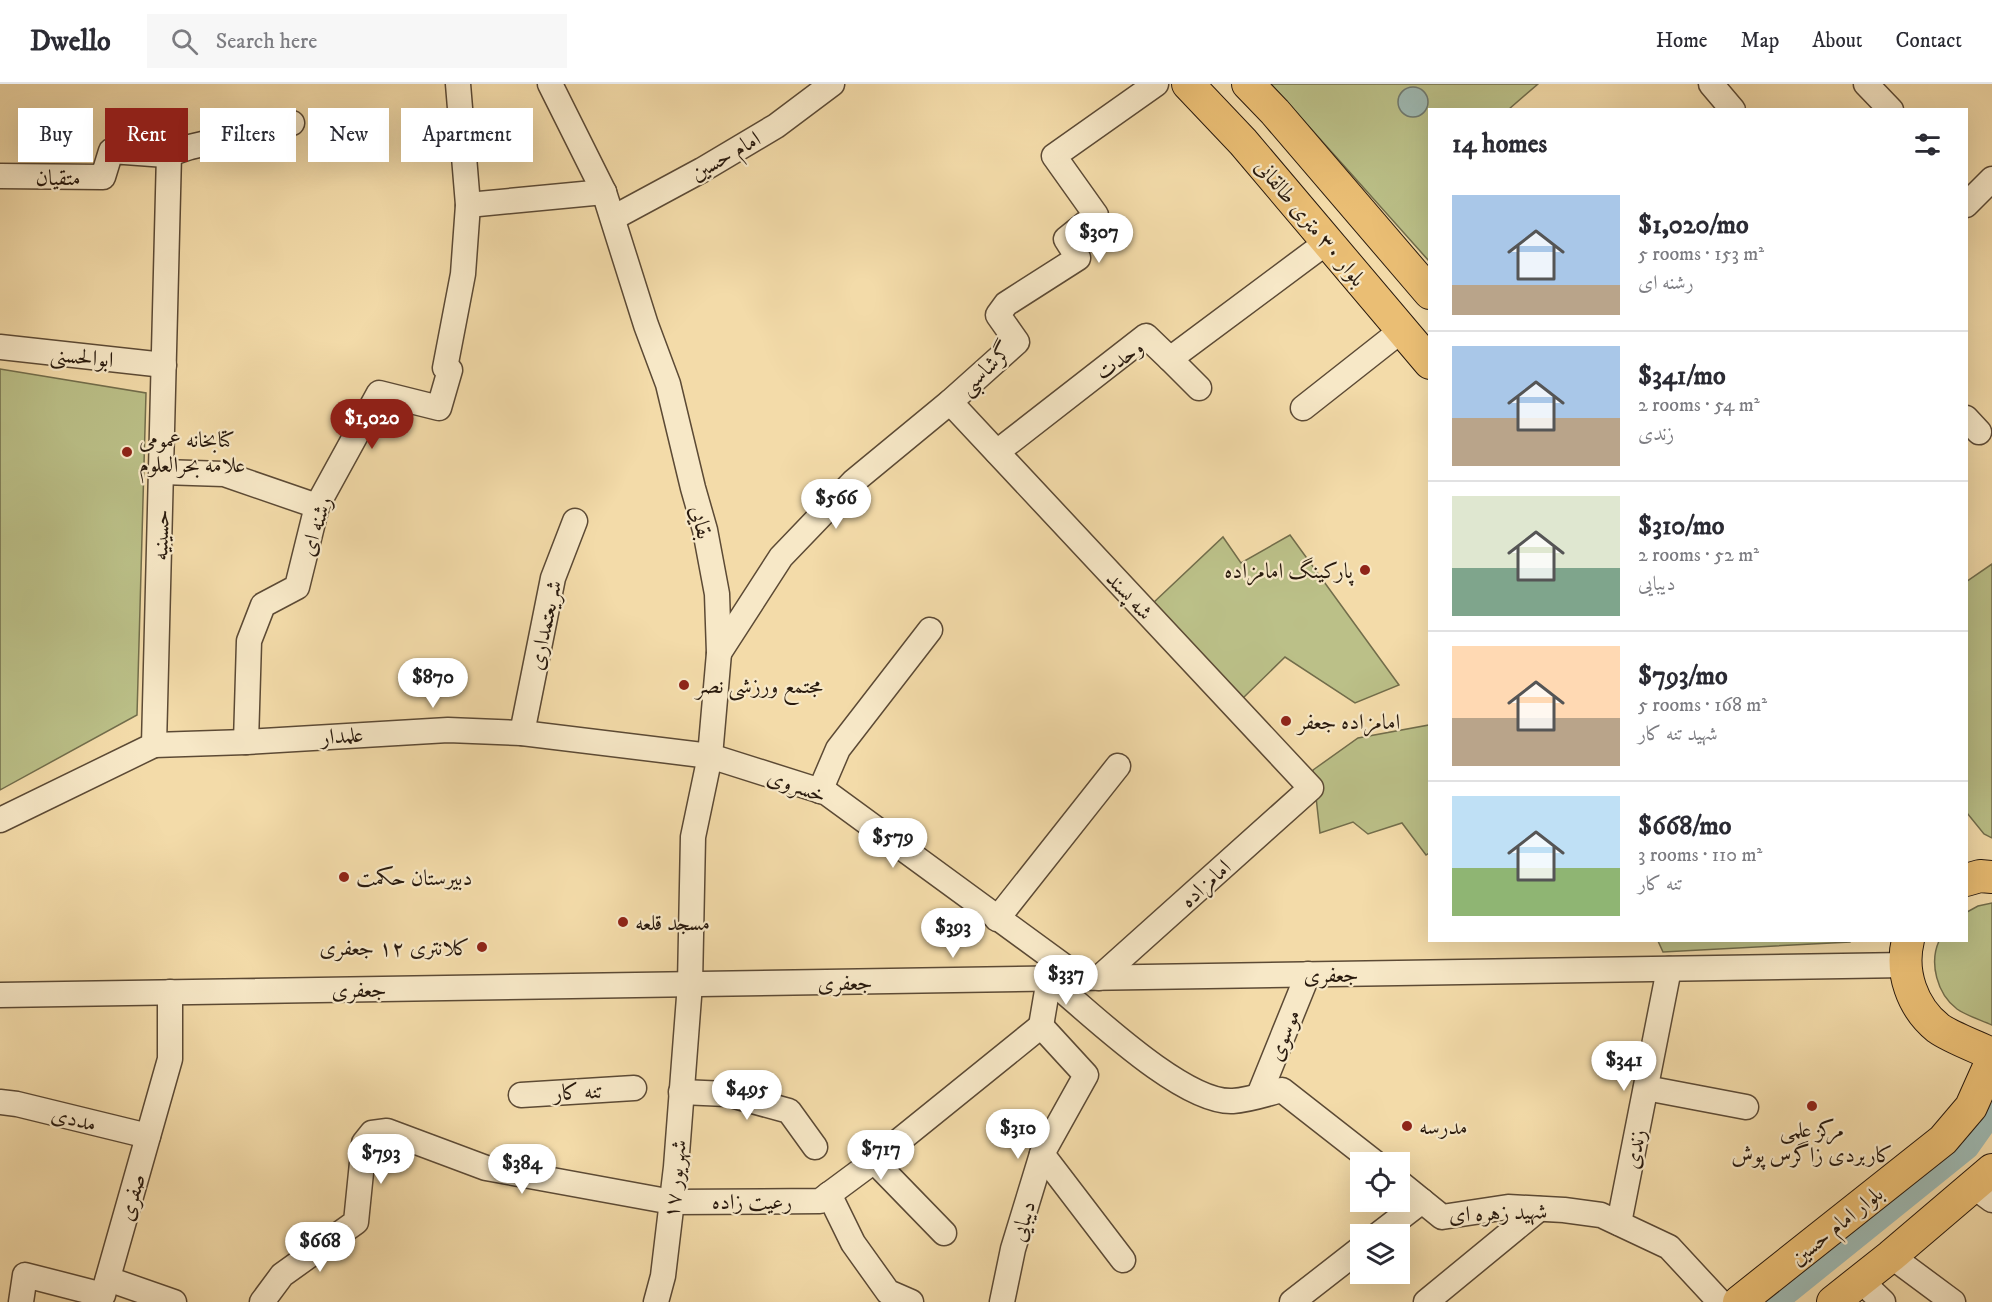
<!DOCTYPE html>
<html lang="en">
<head>
<meta charset="utf-8">
<style>
  :root { --surface:#fff; --page:#f7f7f7; --text:#2b2b33; --muted:#7c7c81; --line:#e1e1e2; --accent:#8f2418 }
  body { margin:0; font-family:"IM FELL DW Pica",Amiri,serif; background:var(--page); color:var(--text); height:100vh; display:flex; flex-direction:column; font-size:22px; white-space:nowrap }
  * { box-sizing:border-box; margin:0 }
  p { font-size:20px; color:var(--muted) }
  .icon { flex:none; width:33px; height:33px; fill:none; stroke:currentColor; stroke-width:2; stroke-linecap:round; stroke-linejoin:round }
  .map { position:relative; flex:1; overflow:hidden }
  .panel { position:absolute; left:1428px; top:24px; width:540px; height:834px; display:flex; flex-direction:column; background:var(--surface); border-radius:0px; box-shadow:0 6px 24px #0002 }
  .panel>* { flex:none }
  .top-card { position:absolute; left:18px; top:24px; width:570px; height:54px; display:flex; gap:12px }
  .fabs { position:absolute; left:1350px; top:1068px; display:grid; gap:12px }
  .fabs a { display:grid; place-items:center; width:60px; height:60px; border-radius:0px; background:var(--surface); box-shadow:0 6px 24px #0002; font-size:30px }
  .price { position:absolute; translate:-50% -51px; padding:0 14px; border-radius:21px; background:#fff; color:#222; font-size:20px; line-height:39px; filter:drop-shadow(0 2px 3px #0008) }
  .price::after { content:''; position:absolute; left:50%; top:36px; width:18px; height:14px; margin-left:-9px; background:inherit; clip-path:polygon(0 0,100% 0,50% 100%) }
  .price.on { background:var(--accent); color:#fff }
  ul { padding:0; list-style:none }
  li { display:flex; align-items:center; gap:18px; height:150px; padding:0 24px }
  li+li { border-top:2px solid var(--line) }
  li span { display:grid; place-items:center; flex:none; width:168px; height:120px; border-radius:0px; color:#555 }
  li>.icon { margin-inline-start:auto }
  span .icon { width:72px; height:72px; fill:#fffc; stroke-width:1 }
  li b { font-size:26px }
  h2 { display:flex; justify-content:space-between; align-items:center; height:72px; padding:0 24px; font-size:26px }
  .chip { padding:0 21px; border-radius:0px; background:var(--surface); box-shadow:0 6px 24px #0002; font-size:21px; line-height:54px }
  .chip.on { background:var(--accent); color:#fff }
  header { display:flex; align-items:center; gap:36px; box-sizing:border-box; height:84px; padding:0 30px; background:var(--surface); border-bottom:2px solid var(--line) }
  header strong { font-size:28px }
  nav { display:flex; gap:33px; margin-inline-start:auto; font-size:21px }
  .search { width:420px; height:54px; background:var(--page); display:flex; align-items:center; gap:15px; box-sizing:border-box; padding:0 21px; border-radius:0px; color:var(--muted); font-size:22px }
  .map>svg:first-child { display:block }
</style>
</head>
<body>
<header>
<strong>Dwello</strong>
<div class="search"><svg class="icon" aria-label="search" viewBox="0 0 24 24"><circle cx="10" cy="10" r="6"/><path d="M15 15l6 6"/></svg>Search here</div>
<nav><a>Home</a><a>Map</a><a>About</a><a>Contact</a></nav>
</header>
<div class="map">
<svg width="1992" height="1218" viewBox="0 0 1992 1218">
  <rect width="100%" height="100%" fill="#f3dba9"/>
  <filter id="stains"><feTurbulence type="fractalNoise" baseFrequency=".00333" numOctaves="4"/><feColorMatrix values="0 0 0 0 .2 0 0 0 0 .09 0 0 0 0 .02 0 0 0 .5 -.17"/></filter>
  <radialGradient id="worn" r=".72"><stop offset=".6" stop-color="#630" stop-opacity="0"/><stop offset="1" stop-color="#630" stop-opacity=".3"/></radialGradient>
  <g fill="#bbc088" stroke="#726d4b" stroke-width="1.5">
    <path d="M1271,0h267l-29,25 -79,1 -1,151z"/>
    <path d="M0,285l146,24 -9,322 -137,75z"/>
    <path d="M1290,451l109,150 -44,18 -70,-46 -43,42 -90,-95 71,-67 18,26z"/>
    <path d="M1992,480v274l-8,-4 -17,-21 -1,-231z"/>
    <path d="M1429,641v128l-3,2 -24,-32 -34,11 -15,-12 -33,11 -7,-63 45,-32z"/>
    <path d="M1992,819v122c-11,-5 -25,-9 -35,-16 -20,-15 -28,-46 -18,-68l27,-1 1,-28 11,-6z"/>
    <path d="M1658,857h192v1l-187,10z"/>
  </g>
  <circle fill="#9eb9b2" stroke="#6f7970" stroke-width="1.5" cx="1413" cy="18" r="15"/>
  <g fill="none" stroke-linecap="round" stroke-linejoin="round">
    <path stroke="#9eb9b2" stroke-width="22" d="M1777,1218l191,-154 24,-34"/>
    <g stroke="#5c4a35" stroke-width="27">
      <g id="minor">
        <path d="M550,0l54,108 42,133 22,59 25,104 12,42 12,64 2,59 -9,103 -17,81 -3,147 -14,183 -13,109 -7,26"/>
        <path d="M1711,0l22,26"/>
        <path d="M1866,0l25,26"/>
        <path d="M0,92l103,1 8,-26 55,4 24,-8 102,-24"/>
        <path d="M468,121l136,-13"/>
        <path d="M1966,121l26,-26"/>
        <path d="M613,134l89,-48 74,-44 56,-42"/>
        <path d="M0,263l164,18"/>
        <path d="M1170,275l29,29"/>
        <path d="M950,318l361,386 -212,190"/>
        <path d="M1303,324l99,-78"/>
        <path d="M1966,334l13,14"/>
        <path d="M997,368l149,-116 24,23 157,-117"/>
        <path d="M162,388l62,2 93,32"/>
        <path d="M719,569l62,-96 72,-75 97,-80 67,-60 -19,-27 8,-11 72,-46 -12,-19 30,-24 -42,-59 102,-72"/>
        <path d="M522,649l31,-155 22,-57"/>
        <path d="M246,658l3,-101 14,-36 34,-18 20,-81 62,-113 60,15 11,-38 -5,-2 18,-94 5,-69 -10,-121"/>
        <path d="M154,661l92,-3 202,-12 74,3 188,23 117,37 253,185"/>
        <path d="M820,707l18,-42 92,-119"/>
        <path d="M0,736l154,-75 15,-591"/>
        <path d="M997,835l121,-153"/>
        <path d="M1049,895c39,32 134,125 184,122 16,-1 33,-7 49,-11l92,72"/>
        <path d="M0,911l1906,-30"/>
        <path d="M1041,942l8,-47"/>
        <path d="M1646,1004l100,19"/>
        <path d="M681,1008l46,2 62,17 26,36"/>
        <path d="M521,1011l113,-7"/>
        <path d="M1259,1011l49,-121"/>
        <path d="M0,1018l17,2 131,32"/>
        <path d="M1042,1070l81,106"/>
        <path d="M874,1077l70,72"/>
        <path d="M1400,1099l42,34 66,-10 56,3 37,5 68,32 51,55"/>
        <path d="M1973,1102l19,14"/>
        <path d="M829,1110l24,49 35,49 23,10"/>
        <path d="M1619,1139l50,-254"/>
        <path d="M1379,1150l43,-33"/>
        <path d="M1891,1172l62,46"/>
        <path d="M108,1195l66,23"/>
        <path d="M1860,1196l23,22"/>
        <path d="M21,1218l4,-27 78,20 67,-236v-67"/>
        <path d="M262,1218l20,-27 74,-53 8,-79 8,-10 15,-2 99,37 186,34 148,-1 54,-40 167,-135"/>
        <path d="M1002,1218l11,-53 29,-95 44,-79 -45,-49"/>
        <path d="M1292,1218l68,-53"/>
        <path d="M1426,1218l113,-93"/>
      </g>
    </g>
    <g stroke="#291a0e" stroke-width="34">
      <g id="major">
        <path d="M1188,0l55,58 187,221"/>
        <path d="M1248,0l27,28 155,181"/>
        <path d="M1966,796l14,-4 12,1"/>
        <path d="M1908,856c-8,32 4,67 30,88 12,9 39,19 54,26"/>
        <path d="M1739,1218l204,-162 28,-33 21,-47"/>
        <path d="M1833,1218l58,-46 101,-86"/>
      </g>
    </g>
    <use href="#minor" stroke="#f7e8c7" stroke-width="24"/>
    <use href="#major" stroke="#eabe74" stroke-width="32"/>
  </g>
  <g fill="#8f2418" stroke="#f7e8c7" stroke-width="2">
    <circle cx="127" cy="368" r="6"/>
    <circle cx="1365" cy="486" r="6"/>
    <circle cx="684" cy="601" r="6"/>
    <circle cx="1286" cy="637" r="6"/>
    <circle cx="344" cy="793" r="6"/>
    <circle cx="623" cy="838" r="6"/>
    <circle cx="482" cy="863" r="6"/>
    <circle cx="1812" cy="1022" r="6"/>
    <circle cx="1407" cy="1042" r="6"/>
  </g>
  <g text-anchor="middle" stroke-width="4.5" stroke-linejoin="round" paint-order="stroke">
    <g font-size="22" fill="#291a0e" stroke="#f7e8c7">
      <text transform="translate(725 71) rotate(-30)" y="8">امام حسین</text>
      <text x="58" y="101">متقیان</text>
      <text transform="translate(1311 138) rotate(50)" y="8">بلوار ۳۰ متری طالقانی</text>
      <text transform="translate(82 272) rotate(6)" y="8">ابوالحسنی</text>
      <text transform="translate(1119 275) rotate(-35)" y="8">وحدت</text>
      <text transform="translate(985 284) rotate(-44)" y="8">گرشاسبی</text>
      <text transform="translate(702 438) rotate(76)" y="8">بقایی</text>
      <text transform="translate(315 442) rotate(-72)" y="8">رشنه ای</text>
      <text transform="translate(160 451) rotate(-88)" y="8">حسینیه</text>
      <text transform="translate(1130 511) rotate(47)" y="8">شه پسند</text>
      <text transform="translate(544 541) rotate(-78)" y="8">شریعتمداری</text>
      <text transform="translate(342 651) rotate(-4)" y="8">علمدار</text>
      <text transform="translate(797 701) rotate(20)" y="8">خسروی</text>
      <text transform="translate(1205 799) rotate(-42)" y="8">امامزاده</text>
      <text transform="translate(1331 890) rotate(-1)" y="8">جعفری</text>
      <text transform="translate(845 898) rotate(-1)" y="8">جعفری</text>
      <text transform="translate(359 905) rotate(-1)" y="8">جعفری</text>
      <text transform="translate(1283 951) rotate(-68)" y="8">موسوی</text>
      <text transform="translate(578 1007) rotate(-3)" y="8">تنه کار</text>
      <text transform="translate(74 1034) rotate(14)" y="8">مددی</text>
      <text transform="translate(1634 1065) rotate(-79)" y="8">زندی</text>
      <text transform="translate(674 1095) rotate(-84)" y="8">۱۷ شهریور</text>
      <text transform="translate(131 1113) rotate(-74)" y="8">صفری</text>
      <text x="752" y="1125">رعیت زاده</text>
      <text transform="translate(1498 1128) rotate(-2)" y="8">شهید زهره ای</text>
      <text transform="translate(1022 1137) rotate(-74)" y="8">دیبایی</text>
      <text transform="translate(1836 1141) rotate(-39)" y="8">بلوار امام حسین</text>
    </g>
    <g font-size="22" fill="#291a0e" stroke="#f7e8c7" text-anchor="start">
      <text x="139" y="363">کتابخانه عمومی<tspan x="139" dy="25">علامه بحرالعلوم</tspan></text>
      <text x="1353" y="494" text-anchor="end">پارکینگ امامزاده</text>
      <text x="696" y="609">مجتمع ورزشی نصر</text>
      <text x="1298" y="645">امامزاده جعفر</text>
      <text x="356" y="801">دبیرستان حکمت</text>
      <text x="635" y="846">مسجد قلعه</text>
      <text x="470" y="871" text-anchor="end">کلانتری ۱۲ جعفری</text>
      <text x="1419" y="1050">مدرسه</text>
      <text x="1812" y="1053" text-anchor="middle">مرکز علمی<tspan x="1812" dy="25">کاربردی زاگرس پوش</tspan></text>
    </g>
  </g>
  <rect width="100%" height="100%" filter="url(#stains)"/>
  <rect width="100%" height="100%" fill="url(#worn)"/>
</svg>
<div class="fabs">
<a><svg class="icon" aria-label="locate" viewBox="0 0 24 24"><circle cx="12" cy="12" r="6"/><path d="M12 2v4M12 18v4M2 12h4M18 12h4"/></svg></a>
<a><svg class="icon" aria-label="layers" viewBox="0 0 24 24"><path d="M12 4l9 5-9 5-9-5zM3 14l9 5 9-5"/></svg></a>
</div>
<b class="price" style="left:1099px;top:180px">$307</b>
<b class="price on" style="left:372px;top:366px">$1,020</b>
<b class="price" style="left:836px;top:446px">$566</b>
<b class="price" style="left:433px;top:625px">$870</b>
<b class="price" style="left:893px;top:785px">$579</b>
<b class="price" style="left:953px;top:875px">$393</b>
<b class="price" style="left:1066px;top:922px">$337</b>
<b class="price" style="left:1624px;top:1008px">$341</b>
<b class="price" style="left:747px;top:1037px">$495</b>
<b class="price" style="left:1018px;top:1076px">$310</b>
<b class="price" style="left:881px;top:1097px">$717</b>
<b class="price" style="left:381px;top:1101px">$793</b>
<b class="price" style="left:522px;top:1111px">$384</b>
<b class="price" style="left:320px;top:1189px">$668</b>
<div class="top-card">
<a class="chip">Buy</a>
<a class="chip on">Rent</a>
<a class="chip">Filters</a>
<a class="chip">New</a>
<a class="chip">Apartment</a>
</div>
<section class="panel">
<h2>14 homes<svg class="icon" aria-label="filters" viewBox="0 0 24 24"><path d="M4 7h16M4 17h16"/><circle cx="9" cy="7" r="2"/><circle cx="15" cy="17" r="2"/></svg></h2>
<ul>
<li><span style="background:linear-gradient(#a9c7e8 75%,#b9a48a 0)"><svg class="icon" aria-label="home" viewBox="0 0 24 24"><path d="M3 11l9-7 9 7M6 9v11h12V9"/></svg></span><div><b>$1,020/mo</b><p>5 rooms · 153 m²</p><p>رشنه ای</p></div></li>
<li><span style="background:linear-gradient(#a9c7e8 60%,#b9a48a 0)"><svg class="icon" aria-label="home" viewBox="0 0 24 24"><path d="M3 11l9-7 9 7M6 9v11h12V9"/></svg></span><div><b>$341/mo</b><p>2 rooms · 54 m²</p><p>زندی</p></div></li>
<li><span style="background:linear-gradient(#dfe7d0 60%,#7fa58c 0)"><svg class="icon" aria-label="home" viewBox="0 0 24 24"><path d="M3 11l9-7 9 7M6 9v11h12V9"/></svg></span><div><b>$310/mo</b><p>2 rooms · 52 m²</p><p>دیبایی</p></div></li>
<li><span style="background:linear-gradient(#ffd9b3 60%,#b9a48a 0)"><svg class="icon" aria-label="home" viewBox="0 0 24 24"><path d="M3 11l9-7 9 7M6 9v11h12V9"/></svg></span><div><b>$793/mo</b><p>5 rooms · 168 m²</p><p>شهید تنه کار</p></div></li>
<li><span style="background:linear-gradient(#bfe0f5 60%,#8fb573 0)"><svg class="icon" aria-label="home" viewBox="0 0 24 24"><path d="M3 11l9-7 9 7M6 9v11h12V9"/></svg></span><div><b>$668/mo</b><p>3 rooms · 110 m²</p><p>تنه کار</p></div></li>
</ul>
</section>
</div>
</body>
</html>
